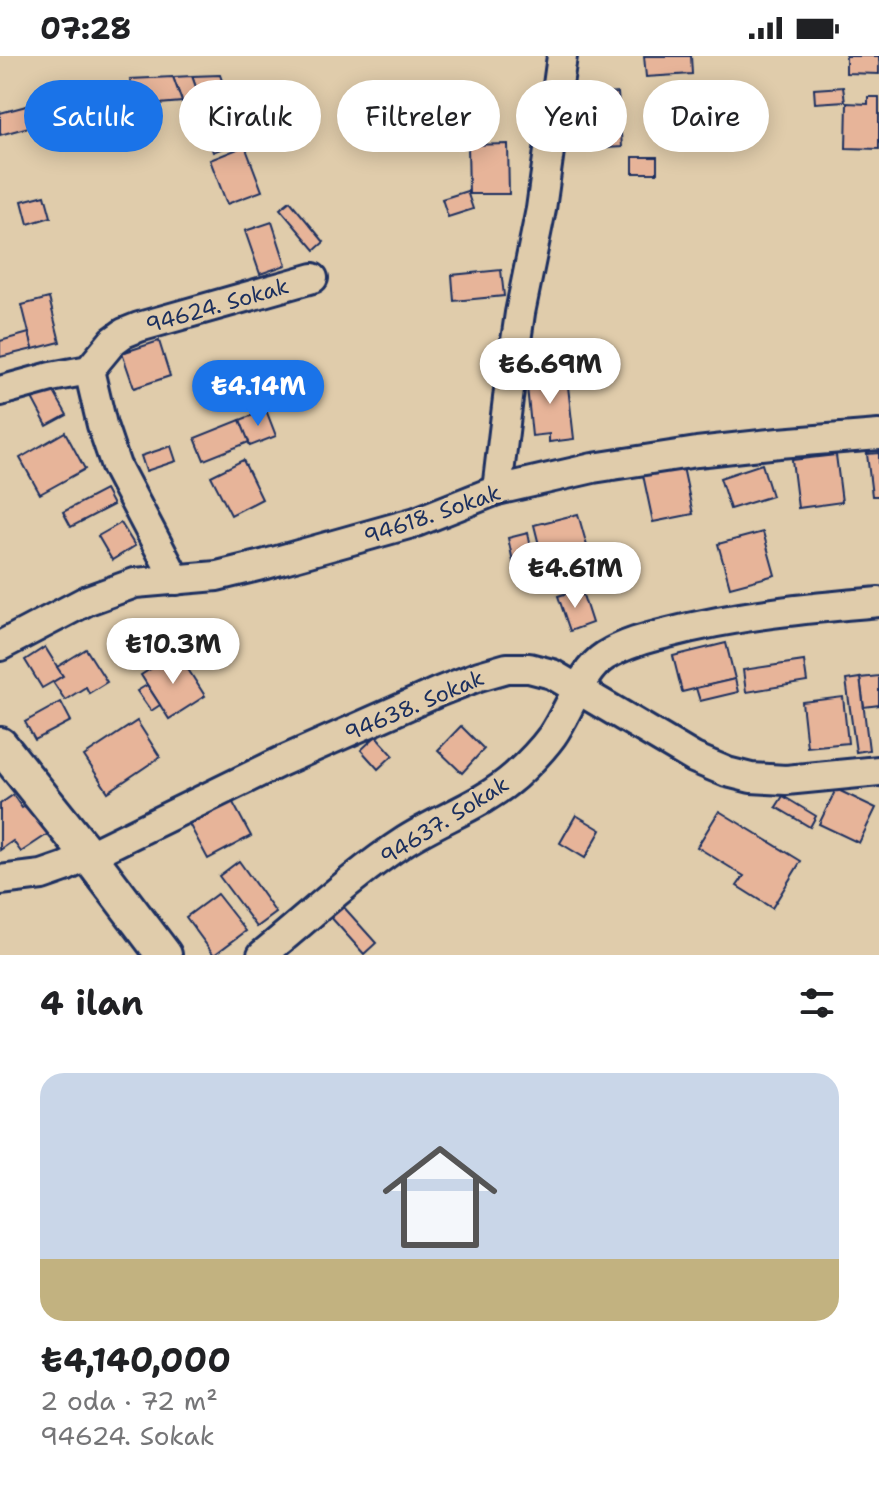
<!DOCTYPE html>
<html lang="tr">
<head>
<meta charset="utf-8">
<style>
  :root { --surface:#fff; --page:#f6f6f6; --text:#202124; --muted:#757577; --line:#e0e0e0; --accent:#1a73e8 }
  body { margin:0; font-family:"Shantell Sans",sans-serif; background:var(--page); color:var(--text); height:100vh; display:flex; flex-direction:column; font-size:30px; white-space:nowrap }
  * { box-sizing:border-box; margin:0 }
  p { font-size:26px; color:var(--muted) }
  .icon { flex:none; width:44px; height:44px; fill:none; stroke:currentColor; stroke-width:2; stroke-linecap:round; stroke-linejoin:round }
  .map { position:relative; height:899px; overflow:hidden }
  .details { display:flex; flex-direction:column; background:var(--surface); flex:1 }
  .details>* { flex:none }
  .banner { position:absolute; left:24px; top:24px; width:832px; height:72px; display:flex; gap:16px }
  .price { position:absolute; translate:-50% -68px; padding:0 18px; border-radius:28px; background:#fff; color:#222; font-size:26px; line-height:52px; filter:drop-shadow(0 2px 4px #0008) }
  .price::after { content:''; position:absolute; left:50%; top:48px; width:24px; height:18px; margin-left:-12px; background:inherit; clip-path:polygon(0 0,100% 0,50% 100%) }
  .price.current { background:var(--accent); color:#fff }
  ul { padding:0; list-style:none }
  li { display:grid; align-content:center; gap:16px; height:424px; padding:0 40px }
  li+li { border-top:2px solid var(--line) }
  li span { display:grid; place-items:center; height:248px; border-radius:24px; color:#555 }
  li>.icon { margin-inline-start:auto }
  span .icon { width:144px; height:144px; fill:#fffc; stroke-width:1 }
  li b { font-size:34px }
  h2 { display:flex; justify-content:space-between; align-items:center; height:96px; padding:0 40px; font-size:34px }
  .pill { padding:0 28px; border-radius:36px; background:var(--surface); box-shadow:0 4px 20px #0003; font-size:28px; line-height:72px }
  .pill.current { background:var(--accent); color:#fff }
  .status { display:flex; justify-content:space-between; align-items:center; height:56px; padding:0 40px; background:var(--surface); direction:ltr }
  .status svg { height:22px; fill:currentColor }
  .map>svg:first-child { display:block }
</style>
</head>
<body>
<div class="status"><b>07:28</b><svg viewBox="0 0 49 12"><path d="M0 12V9h3v3zM5 12V6h3v6zM10 12V3h3v9zM15 12V0h3v12zM26 1h20v11H26zM47 4h2v5h-2z"/></svg></div>
<div class="map">
<svg width="879" height="899" viewBox="0 0 879 899">
  <rect width="100%" height="100%" fill="#e0ccab"/>
  <filter id="ink" filterUnits="userSpaceOnUse"><feTurbulence type="fractalNoise" baseFrequency=".0125" numOctaves="2"/><feDisplacementMap in="SourceGraphic" scale="16" xChannelSelector="R" yChannelSelector="G"/><feConvolveMatrix kernelMatrix="1 2 1 2 8 2 1 2 1" color-interpolation-filters="sRGB"/></filter>
  <g filter="url(#ink)">
    <g fill="#e7b499" stroke="#1b2f5e" stroke-width="2">
      <path d="M644,0h47l1,18 -46,3z"/>
      <path d="M846,0h33v18l-33,-1z"/>
      <path d="M220,19l9,26 -25,9 -12,-34z"/>
      <path d="M192,20l12,34 -5,3 3,8 -11,4 -18,-48z"/>
      <path d="M173,21l9,25 -47,4 -5,-27z"/>
      <path d="M843,31l2,14 -30,2 -1,-14z"/>
      <path d="M618,37l4,54 -49,3 -3,-54z"/>
      <path d="M868,41h11v52l-33,-1 1,-45 21,1z"/>
      <path d="M229,45l15,39 -31,12 -14,-39z"/>
      <path d="M30,49l6,20 -36,10v-22z"/>
      <path d="M508,88l1,50h-40l-1,-49z"/>
      <path d="M245,90l17,45 -35,13 -17,-44z"/>
      <rect x="633" y="101" width="24" height="16"/>
      <path d="M467,135l6,18 -25,8 -6,-18z"/>
      <path d="M45,139l6,22 -23,7 -6,-23z"/>
      <path d="M290,145l34,41 -9,8 -35,-41z"/>
      <path d="M272,166l14,43 -26,9 -15,-43z"/>
      <path d="M501,214l3,26 -50,5 -2,-26z"/>
      <path d="M49,242l11,44 -27,7 -11,-44z"/>
      <path d="M29,277l4,16 -33,8v-16z"/>
      <path d="M159,285l11,35 -36,12 -12,-35z"/>
      <path d="M566,313l8,70 -25,3v-8l-17,2 -6,-59 16,-2v-3z"/>
      <path d="M50,329l17,30 -20,11 -16,-30z"/>
      <path d="M266,354l10,26 -26,10 -10,-26z"/>
      <path d="M240,364l9,22 -45,18 -9,-22z"/>
      <path d="M65,376l20,37 -45,25 -20,-36z"/>
      <path d="M171,390l5,15 -30,10 -5,-15z"/>
      <path d="M879,397v43h-7l-5,-42z"/>
      <path d="M836,399l6,47 -44,6 -6,-48z"/>
      <path d="M243,404l19,39 -31,16 -20,-39z"/>
      <path d="M762,408l10,32 -42,13 -10,-31z"/>
      <path d="M683,411l10,47 -40,8 -10,-47z"/>
      <path d="M105,434l8,15 -42,22 -8,-15z"/>
      <path d="M578,458l11,39 -45,12 -10,-40z"/>
      <path d="M121,467l14,23 -23,14 -14,-24z"/>
      <path d="M763,476l12,43 -45,12 -12,-43z"/>
      <path d="M528,477l7,34 -20,4 -7,-33z"/>
      <path d="M581,533l11,34 -22,8 -12,-35z"/>
      <path d="M726,587l9,36 -53,13 -9,-36z"/>
      <path d="M45,591l18,29 -21,12 -17,-28z"/>
      <path d="M86,593l21,33 -18,11 -3,-6 -21,13 -12,-18 10,-6 -6,-9z"/>
      <path d="M177,596l28,44 -36,23 -28,-44z"/>
      <path d="M804,605l3,21 -61,10 -3,-22z"/>
      <path d="M879,620v29l-15,2 -4,-29z"/>
      <path d="M860,622l9,72 -13,2 -10,-72z"/>
      <path d="M735,623l3,13 -38,9 -4,-13z"/>
      <path d="M147,629l13,20 -9,6 -14,-20z"/>
      <path d="M843,641l5,46 -41,4 -5,-45z"/>
      <path d="M61,646l10,19 -36,19 -10,-18z"/>
      <path d="M137,665l23,36 -52,35 -24,-36z"/>
      <path d="M461,670l23,23 -22,24 -24,-23z"/>
      <path d="M376,680l17,19 -15,14 -17,-19z"/>
      <path d="M836,733l40,19 -17,35 -40,-19z"/>
      <path d="M13,739l9,13 7,-4 19,30 -27,18 -8,-11 -13,9v-46z"/>
      <path d="M783,740l33,20 -6,11 -34,-20z"/>
      <path d="M231,743l20,37 -43,23 -20,-37z"/>
      <path d="M719,755l82,50 -29,47 -35,-22 7,-10 -47,-29z"/>
      <path d="M576,759l25,15 -16,28 -25,-15z"/>
      <path d="M239,805l37,52 -19,14 -38,-51z"/>
      <path d="M217,838l29,37 -32,24 -28,-38z"/>
      <path d="M341,848l35,39 -12,11 -35,-39z"/>
    </g>
    <g fill="none" stroke-linecap="round" stroke-linejoin="round">
      <g stroke="#1b2f5e" stroke-width="34">
        <g id="minor">
          <path d="M89,314l13,55 14,41 60,114"/>
          <path d="M0,335l51,-14 38,-7 24,-29 11,-8 15,-6 174,-49"/>
          <path d="M497,434l12,-100 11,-77 21,-104 21,-153"/>
          <path d="M0,590l88,-46 47,-17 82,-7 49,-12 150,-42 81,-32 96,-22 104,-16 82,-9 100,-8"/>
          <path d="M0,824l42,-5 23,-8 215,-105 158,-70 41,-16 28,-8h22l23,6 142,84 33,14 24,6 35,2 93,-9"/>
          <path d="M262,899c47,-38 92,-81 143,-114 36,-23 77,-36 110,-65 13,-12 26,-25 37,-40 17,-24 29,-65 53,-80 19,-12 42,-18 63,-23 69,-18 140,-25 211,-31"/>
        </g>
      </g>
      <g stroke="#1b2f5e" stroke-width="40">
        <path id="tertiary" d="M0,689l89,111 75,99"/>
      </g>
      <use href="#minor" stroke="#e0ccab" stroke-width="28"/>
      <use href="#tertiary" stroke="#e0ccab" stroke-width="34"/>
    </g>
  </g>
  <g text-anchor="middle" stroke-width="6" stroke-linejoin="round" paint-order="stroke">
    <g font-size="22" fill="#1b2f5e" stroke="#e0ccab">
      <text transform="translate(217 249) rotate(-16)" y="8">94624. Sokak</text>
      <text transform="translate(432 458) rotate(-19)" y="8">94618. Sokak</text>
      <text transform="translate(414 649) rotate(-23)" y="8">94638. Sokak</text>
      <text transform="translate(444 764) rotate(-32)" y="8">94637. Sokak</text>
    </g>
  </g>
</svg>
<b class="price" style="left:550px;top:350px">₺6.69M</b>
<b class="price current" style="left:258px;top:372px">₺4.14M</b>
<b class="price" style="left:575px;top:554px">₺4.61M</b>
<b class="price" style="left:173px;top:630px">₺10.3M</b>
<div class="banner">
<a class="pill current">Satılık</a>
<a class="pill">Kiralık</a>
<a class="pill">Filtreler</a>
<a class="pill">Yeni</a>
<a class="pill">Daire</a>
</div>
</div>
<section class="details">
<h2>4 ilan<svg class="icon" aria-label="filters" viewBox="0 0 24 24"><path d="M4 7h16M4 17h16"/><circle cx="9" cy="7" r="2"/><circle cx="15" cy="17" r="2"/></svg></h2>
<ul>
<li><span style="background:linear-gradient(#c9d6e8 75%,#c2b280 0)"><svg class="icon" aria-label="home" viewBox="0 0 24 24"><path d="M3 11l9-7 9 7M6 9v11h12V9"/></svg></span><div><b>₺4,140,000</b><p>2 oda · 72 m²</p><p>94624. Sokak</p></div></li>
</ul>
</section>
</body>
</html>
